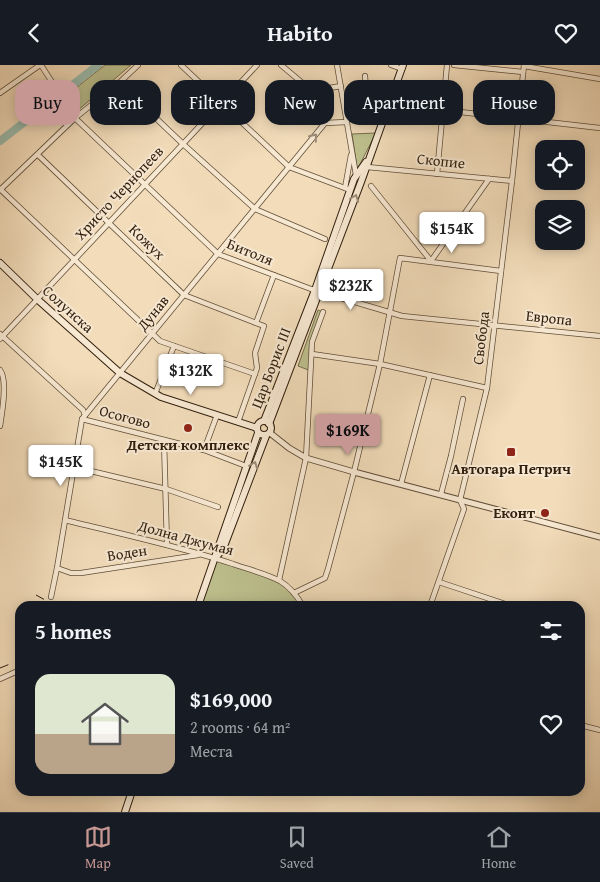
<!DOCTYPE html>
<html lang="en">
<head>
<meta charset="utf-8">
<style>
  :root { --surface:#171b24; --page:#20242c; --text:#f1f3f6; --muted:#9ea1a6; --line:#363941; --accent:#c59692 }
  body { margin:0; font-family:"Gentium Book Plus",serif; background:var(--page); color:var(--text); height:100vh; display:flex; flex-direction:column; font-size:19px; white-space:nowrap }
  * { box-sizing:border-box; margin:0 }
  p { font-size:16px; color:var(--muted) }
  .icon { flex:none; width:28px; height:28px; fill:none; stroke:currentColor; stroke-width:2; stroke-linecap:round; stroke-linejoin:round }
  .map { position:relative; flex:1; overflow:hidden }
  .panel { position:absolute; left:15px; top:536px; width:570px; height:195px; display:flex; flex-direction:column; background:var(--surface); border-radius:15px; box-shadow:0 2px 12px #0003 }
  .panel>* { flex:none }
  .guide { position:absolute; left:15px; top:15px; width:570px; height:45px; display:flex; gap:10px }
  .tools { position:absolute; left:535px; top:75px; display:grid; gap:10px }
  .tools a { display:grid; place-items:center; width:50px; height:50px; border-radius:10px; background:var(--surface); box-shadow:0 2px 12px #0003; font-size:25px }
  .price { position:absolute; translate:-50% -42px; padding:0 11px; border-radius:5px; background:#fff; color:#222; font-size:16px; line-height:32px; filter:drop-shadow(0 1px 2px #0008) }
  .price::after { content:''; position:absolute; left:50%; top:30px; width:15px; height:11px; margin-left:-8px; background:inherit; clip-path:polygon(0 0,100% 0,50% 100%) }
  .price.active { background:var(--accent); color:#111 }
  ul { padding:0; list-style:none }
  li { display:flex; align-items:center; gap:15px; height:125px; padding:0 20px }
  li span { display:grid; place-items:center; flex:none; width:140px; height:100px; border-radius:15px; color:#555 }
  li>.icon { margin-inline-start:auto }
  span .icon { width:60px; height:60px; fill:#fffc; stroke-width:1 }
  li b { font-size:21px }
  h2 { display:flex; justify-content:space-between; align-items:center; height:60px; padding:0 20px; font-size:21px }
  .pill { padding:0 18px; border-radius:15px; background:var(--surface); box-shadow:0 2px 12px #0003; font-size:18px; line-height:45px }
  .pill.active { background:var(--accent); color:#111 }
  header { display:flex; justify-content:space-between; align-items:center; height:65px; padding:0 20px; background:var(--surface); font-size:22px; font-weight:800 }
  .tabs { display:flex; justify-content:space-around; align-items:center; height:70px; border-top:1px solid var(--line); background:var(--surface); font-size:14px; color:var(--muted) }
  .tabs a { display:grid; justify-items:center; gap:2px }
  .tabs .active { color:var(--accent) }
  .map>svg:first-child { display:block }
</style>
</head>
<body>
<header><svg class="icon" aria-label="back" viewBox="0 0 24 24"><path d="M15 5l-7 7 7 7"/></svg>Habito<svg class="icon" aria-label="heart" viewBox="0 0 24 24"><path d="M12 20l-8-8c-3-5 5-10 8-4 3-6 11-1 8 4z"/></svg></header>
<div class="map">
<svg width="600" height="747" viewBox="0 0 600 747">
  <rect width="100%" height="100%" fill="#f2dcba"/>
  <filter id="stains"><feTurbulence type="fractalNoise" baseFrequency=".004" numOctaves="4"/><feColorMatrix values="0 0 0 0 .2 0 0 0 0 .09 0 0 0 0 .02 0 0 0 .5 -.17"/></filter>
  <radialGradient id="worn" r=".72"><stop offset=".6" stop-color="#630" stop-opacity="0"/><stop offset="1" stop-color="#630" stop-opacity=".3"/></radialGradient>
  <g fill="#bdc08e" stroke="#766f4e">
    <path d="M105,0h26l-54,46 -10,-16z"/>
    <path d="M376,68l-18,35 -1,-1 -5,-33z"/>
    <path d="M318,245l5,2 -11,30 -1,29 -13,-5z"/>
    <path d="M215,493l36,12 35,16 17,20h-105z"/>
  </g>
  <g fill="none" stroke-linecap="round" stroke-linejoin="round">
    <path stroke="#9bbcae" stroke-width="8" d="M0,76l98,-76"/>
    <g stroke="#604e38" stroke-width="6">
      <g id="minor">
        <path d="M41,0l34,53 143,136 93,35 91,27 198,20"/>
        <path d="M181,0l108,102 61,23"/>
        <path d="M281,0l31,26 29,-5"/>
        <path d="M337,0l19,110"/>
        <path d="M391,0l11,4"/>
        <path d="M454,0l69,7"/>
        <path d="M524,1l76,13"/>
        <path d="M365,11l2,27 20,7"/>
        <path d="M119,18l64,61 72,65 70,30"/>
        <path d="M0,28l40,-28"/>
        <path d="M443,45l157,18"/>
        <path d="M38,90l146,140 72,28"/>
        <path d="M367,102l145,14"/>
        <path d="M437,109l10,-109"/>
        <path d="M371,121l60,75 58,-82"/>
        <path d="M345,123l6,-33"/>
        <path d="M0,124l160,152 95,33"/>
        <path d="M0,125l75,-72 44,-35 19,-18"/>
        <path d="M0,269l83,76 2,5"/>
        <path d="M0,274l257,-274"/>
        <path d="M312,289l68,10 107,24"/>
        <path d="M0,305c8,10 2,43 0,56"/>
        <path d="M155,329l19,-48"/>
        <path d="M82,354l122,31 42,16"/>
        <path d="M238,357l19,-54 -2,-15 9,-27 -8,-3 18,-48"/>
        <path d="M164,375l3,105"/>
        <path d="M204,385l13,-35"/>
        <path d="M74,402l92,22 52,18"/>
        <path d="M401,419l29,-109"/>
        <path d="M441,429l10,-38 12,-57"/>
        <path d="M65,455c56,14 113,26 168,44 14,5 34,10 47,17 10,6 17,15 23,25"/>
        <path d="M57,503l14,5h10l117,-18"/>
        <path d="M279,515l27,-122 6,-116 11,-30"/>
        <path d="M439,517l72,24"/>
        <path d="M294,528l31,-15 3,-9 26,-97 26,-108 20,-106 101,13"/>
        <path d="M51,532l6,-29 25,-149 243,-296 22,-1"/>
        <path d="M430,541l34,-97 -4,-9 27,-112 25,-207 12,-116"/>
        <path d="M0,614l20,-9"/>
        <path d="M580,647v3"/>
        <path d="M580,660l20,5"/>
      </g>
    </g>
    <g stroke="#604e38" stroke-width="7">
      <path id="tertiary" d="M270,368l19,15 17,10 48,14 246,65"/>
    </g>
    <g stroke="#301e0d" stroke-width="8">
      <g id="secondary">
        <path d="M0,198l37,36 83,74 41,24 96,31"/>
        <circle cx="264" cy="363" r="7"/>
        <path d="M264,356l51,-131 39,-111 12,-17"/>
        <path d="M269,359l92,-242 42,-117"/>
        <path d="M216,492l7,-8 43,-113"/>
        <path d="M198,541l60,-173"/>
        <path d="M125,747l7,-21"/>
      </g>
    </g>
    <use href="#minor" stroke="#f7e8d2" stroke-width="4.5"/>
    <use href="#tertiary" stroke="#f7e8d2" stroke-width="5"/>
    <use href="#secondary" stroke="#f7e8d2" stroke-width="6"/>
    <g stroke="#301e0d" stroke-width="1" stroke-dasharray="9 9" stroke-linecap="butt">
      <path d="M36,530l20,11"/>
      <path d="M0,603l20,-8"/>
    </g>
  </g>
  <defs><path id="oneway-chevron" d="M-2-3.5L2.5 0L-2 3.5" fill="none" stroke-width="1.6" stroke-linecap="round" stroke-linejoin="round" transform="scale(1.25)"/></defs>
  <g stroke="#9d8d79">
    <use href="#oneway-chevron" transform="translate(314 72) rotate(-51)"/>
    <use href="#oneway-chevron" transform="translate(355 133) rotate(-69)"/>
    <use href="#oneway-chevron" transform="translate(254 400) rotate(-69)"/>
  </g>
  <g fill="#8f2418" stroke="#f7e8d2" stroke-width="2">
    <circle cx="188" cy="363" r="5"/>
    <rect x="506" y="382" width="10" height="10" rx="2.5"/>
    <circle cx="545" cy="448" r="5"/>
  </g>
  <g text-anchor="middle" stroke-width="4" stroke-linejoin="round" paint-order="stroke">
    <g font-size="15" fill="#301e0d" stroke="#f7e8d2">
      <text transform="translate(441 96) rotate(6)" y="5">Скопие</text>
      <text transform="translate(119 128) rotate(-47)" y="5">Христо Чернопеев</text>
      <text transform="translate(147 177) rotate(44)" y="5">Кожух</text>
      <text transform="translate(250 187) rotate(22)" y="5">Битоля</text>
      <text transform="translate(68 244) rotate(42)" y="5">Солунска</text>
      <text transform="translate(153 248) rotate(-51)" y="5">Дунав</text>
      <text transform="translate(549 253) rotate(6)" y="5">Европа</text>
      <text transform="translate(481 273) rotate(-83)" y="5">Свобода</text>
      <text transform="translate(271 303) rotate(-69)" y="5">Цар Борис III</text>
      <text transform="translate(125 352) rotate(15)" y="5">Осогово</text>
      <text transform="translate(186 473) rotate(15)" y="5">Долна Джумая</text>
      <text transform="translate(127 488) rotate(-9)" y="5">Воден</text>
    </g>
    <g font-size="15" font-weight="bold" fill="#301e0d" stroke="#f7e8d2">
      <text x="188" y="385">Детски комплекс</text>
      <text x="511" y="409">Автогара Петрич</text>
      <text x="535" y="453" text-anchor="end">Еконт</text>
    </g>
  </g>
  <rect width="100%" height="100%" filter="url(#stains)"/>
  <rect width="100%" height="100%" fill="url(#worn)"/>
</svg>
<div class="tools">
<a><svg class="icon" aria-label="locate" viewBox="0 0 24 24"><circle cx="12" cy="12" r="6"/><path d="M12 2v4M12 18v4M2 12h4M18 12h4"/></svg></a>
<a><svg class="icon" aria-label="layers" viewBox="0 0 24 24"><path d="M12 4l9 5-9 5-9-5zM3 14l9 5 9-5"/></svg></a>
</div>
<b class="price" style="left:452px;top:189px">$154K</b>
<b class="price" style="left:351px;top:246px">$232K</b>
<b class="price" style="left:191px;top:331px">$132K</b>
<b class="price active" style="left:348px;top:391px">$169K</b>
<b class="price" style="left:61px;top:422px">$145K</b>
<div class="guide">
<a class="pill active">Buy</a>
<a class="pill">Rent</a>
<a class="pill">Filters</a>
<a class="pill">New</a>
<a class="pill">Apartment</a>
<a class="pill">House</a>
</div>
<section class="panel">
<h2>5 homes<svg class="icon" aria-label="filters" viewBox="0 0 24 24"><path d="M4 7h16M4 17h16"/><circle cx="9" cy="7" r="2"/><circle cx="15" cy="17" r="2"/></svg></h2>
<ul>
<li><span style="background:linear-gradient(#dfe7d0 60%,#b9a48a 0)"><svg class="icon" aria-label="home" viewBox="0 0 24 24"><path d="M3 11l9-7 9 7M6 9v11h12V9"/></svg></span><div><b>$169,000</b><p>2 rooms · 64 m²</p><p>Места</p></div><svg class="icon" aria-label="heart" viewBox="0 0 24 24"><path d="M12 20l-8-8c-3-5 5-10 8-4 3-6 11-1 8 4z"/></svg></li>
</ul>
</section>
</div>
<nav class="tabs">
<a class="active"><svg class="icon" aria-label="map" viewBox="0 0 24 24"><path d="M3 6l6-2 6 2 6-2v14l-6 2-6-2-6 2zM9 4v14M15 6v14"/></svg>Map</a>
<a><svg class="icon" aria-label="saved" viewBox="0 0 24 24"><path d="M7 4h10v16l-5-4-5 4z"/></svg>Saved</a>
<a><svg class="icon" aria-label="home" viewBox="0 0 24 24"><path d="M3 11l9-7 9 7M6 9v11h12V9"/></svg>Home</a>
</nav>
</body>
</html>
